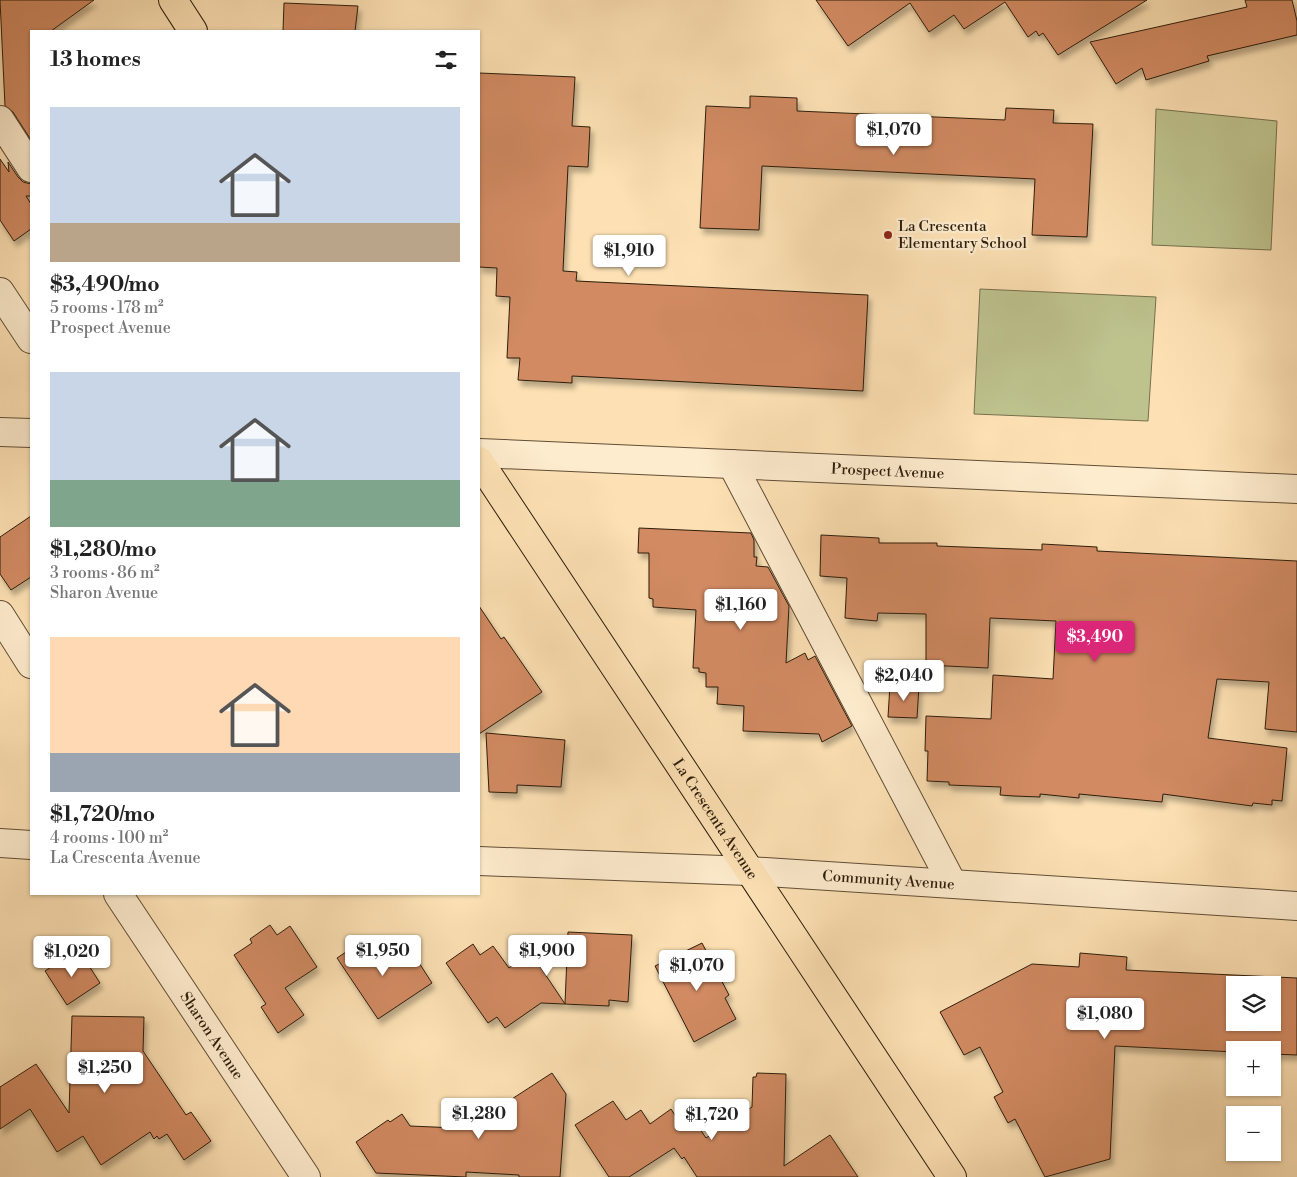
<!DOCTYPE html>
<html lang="en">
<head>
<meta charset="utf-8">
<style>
  :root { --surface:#fff; --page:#f2f2f2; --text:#222; --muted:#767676; --accent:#db2777 }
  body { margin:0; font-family:"Libre Bodoni",serif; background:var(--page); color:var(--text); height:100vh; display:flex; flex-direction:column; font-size:19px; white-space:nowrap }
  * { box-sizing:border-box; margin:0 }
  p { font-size:16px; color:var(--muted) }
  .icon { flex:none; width:28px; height:28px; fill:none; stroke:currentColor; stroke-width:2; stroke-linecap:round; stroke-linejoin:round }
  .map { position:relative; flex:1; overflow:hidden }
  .panel { position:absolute; left:30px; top:30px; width:450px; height:865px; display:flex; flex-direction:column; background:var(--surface); border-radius:0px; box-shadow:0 1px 4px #0004 }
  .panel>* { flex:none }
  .tools { position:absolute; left:1226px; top:976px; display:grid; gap:10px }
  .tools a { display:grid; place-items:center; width:55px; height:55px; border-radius:0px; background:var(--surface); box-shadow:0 1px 4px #0004; font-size:25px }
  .price { position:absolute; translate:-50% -42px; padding:0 11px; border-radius:5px; background:#fff; color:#222; font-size:16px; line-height:32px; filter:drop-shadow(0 1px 2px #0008) }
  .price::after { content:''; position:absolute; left:50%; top:30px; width:15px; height:11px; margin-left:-8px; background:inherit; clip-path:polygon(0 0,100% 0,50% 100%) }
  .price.current { background:var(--accent); color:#fff }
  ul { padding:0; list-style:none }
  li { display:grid; align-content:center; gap:10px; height:265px; padding:0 20px }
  li span { display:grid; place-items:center; height:155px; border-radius:0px; color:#555 }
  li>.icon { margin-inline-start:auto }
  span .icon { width:90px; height:90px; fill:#fffc; stroke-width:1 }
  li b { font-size:21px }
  h2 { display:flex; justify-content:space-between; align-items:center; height:60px; padding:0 20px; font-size:21px }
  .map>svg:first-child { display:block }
</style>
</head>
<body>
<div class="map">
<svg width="1297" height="1177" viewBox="0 0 1297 1177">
  <defs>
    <filter id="shadow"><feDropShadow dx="3" dy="5.5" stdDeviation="2.5" flood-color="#0004"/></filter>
  </defs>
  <rect width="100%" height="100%" fill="#fde1b4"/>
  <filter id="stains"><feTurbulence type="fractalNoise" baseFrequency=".004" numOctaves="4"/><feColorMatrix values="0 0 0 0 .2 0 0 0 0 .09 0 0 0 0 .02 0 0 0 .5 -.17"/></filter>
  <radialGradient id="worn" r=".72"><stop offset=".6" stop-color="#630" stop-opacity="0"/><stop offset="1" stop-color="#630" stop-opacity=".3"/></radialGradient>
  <g fill="#bec38e" stroke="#76704c">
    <path d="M1156,109l121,12 -6,129 -119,-5z"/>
    <path d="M980,289l176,8 -8,124 -174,-7z"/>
  </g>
  <g fill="#d18a62" stroke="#2d1d0b" fill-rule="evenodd" filter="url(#shadow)">
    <path d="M0,0h94l-43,31h-20v109l-18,-28 -8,-6z"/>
    <path d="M816,0h331l-89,55 -15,-22 -4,3 -3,-5 -8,6 -23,-35 -41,27 -10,-14 -25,17 -19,-29 -62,43z"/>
    <path d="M1245,0h47l5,21v14l-90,21 2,5 -63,19 -4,-12 -26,16 -26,-42 157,-35z"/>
    <path d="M284,3l74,3 -3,25h-72z"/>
    <path d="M479,73l96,4 -3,49 18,1 -2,40 -20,-1 -5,105 14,1 -1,9 292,14 -5,96 -291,-15v7l-54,-3 2,-22h-13l3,-61 -14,-1 1,-28 -18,-1z"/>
    <path d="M750,96l47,2v13l208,9 1,-12 48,2 -1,13 40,1 -6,113 -55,-2 3,-56 -273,-13 -3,64 -59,-2 6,-122 44,2z"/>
    <path d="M0,159l9,13 -1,-10 10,15 5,5 8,2v12h-5l5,8v25l-17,12 -14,-21z"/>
    <path d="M31,516v61l-20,13 -11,-16v-37z"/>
    <path d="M639,528l112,5 3,7v17h3l-1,9 12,1 21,39 -3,57 19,-10 3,7 7,-4 37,70 -30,16 -3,-8 -76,-3 1,-25 -27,-2 1,-17h-12v-14l-7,-1v-4h-6l3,-58 -43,-3v-8l-4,-1v-45h-11z"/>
    <path d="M821,535l58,3v5h58v3l105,4v-6l55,3v4l200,10v171l-32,-3 4,-47 -52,-3 -9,59 79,10 -5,53 -10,-1v5l-19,-2 -1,3 -89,-12 -1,8 -83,-8v4l-39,-4v3l-26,-1 -14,-1 1,-8 -52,-2v-3l-22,-1 1,-30h-3l1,-35 65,3 2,-44 60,4 3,-58 -66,-3 -2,50 -62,-3v-51l-48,-1 -1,8 -32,-3 2,-40 -27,-2z"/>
    <path d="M479,606l22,33 3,-2 38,55 -63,42z"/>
    <path d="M890,685l29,1 -2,32 -29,-1z"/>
    <path d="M486,733l79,7 -4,47 -44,-2v8l-28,-1z"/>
    <path d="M270,925l7,10 13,-9 27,41 -32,21 19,27 -26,18 -17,-26 5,-3 -32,-49 18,-12 -2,-4z"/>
    <path d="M568,932l64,3 -4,67 -19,-2v6l-68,-3 -36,25 -8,-11 -9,6 -42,-60 27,-19 7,11 13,-9 16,22 14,-10 6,9 8,-5 28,42z"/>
    <path d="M361,942l8,11 15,-10 15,22 15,-10 18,28 -54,36 -41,-61z"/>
    <path d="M702,943l27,52 -4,3 11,21 -42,23 -39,-76z"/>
    <path d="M74,952l6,9 4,-3 16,25 -33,22 -22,-34z"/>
    <path d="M1080,953l47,4 -1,13 171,8v77l-25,-1v-4h-37v2l-120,-6 -5,113 -65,18 -30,-58 -7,4 -14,-26 9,-5 -23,-45 -16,8 -24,-43 92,-48 47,3zM1235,985h37v37h-37z"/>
    <path d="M72,1016l72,1 -1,34 43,64 5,-3 20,29 -27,19 -17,-26 -8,5 -2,-3 -3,3 -4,-7 -49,33 -18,-29 -26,16 -27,-43 -30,20v-42l36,-23 33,49z"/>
    <path d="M552,1073l14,21 -6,83h-41v-2l-53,-3v5l-90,-4 -20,-31 32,-22 2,2 12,-8 8,12 70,3 2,-25 19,2z"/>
    <path d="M757,1073l29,1 -2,92 46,-31 28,42h-161l-13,-20 -2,2 -8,-11 -45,29h-20l-34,-52 38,-24 13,19 15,-10 9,14 21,-15 7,11 11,-7 17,25 46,-31 1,-30h3z"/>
  </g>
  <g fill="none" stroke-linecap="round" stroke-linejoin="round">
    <g stroke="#614e35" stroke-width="30">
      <g id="minor">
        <path d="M0,120l31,48"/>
        <path d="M0,292l31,47"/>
        <path d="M0,432l31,1"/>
        <path id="s1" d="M479,453l818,36"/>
        <path d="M732,464l220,419"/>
        <path d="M0,615l31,49"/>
        <path d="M0,843l31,2"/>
        <path id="s2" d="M479,861l270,10 548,35"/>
        <path id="s3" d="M118,894l188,283"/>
      </g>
    </g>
    <g stroke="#2d1d0b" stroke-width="30">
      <g id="major">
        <path d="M173,0l20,31"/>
        <path id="s4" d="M479,461l473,716"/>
      </g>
    </g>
    <use href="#minor" stroke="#feecce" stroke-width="28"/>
    <use href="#major" stroke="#fde1b4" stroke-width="28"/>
  </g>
  <circle fill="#8f2418" stroke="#feecce" stroke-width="2" cx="888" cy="235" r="5"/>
  <g text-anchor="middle" stroke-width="4.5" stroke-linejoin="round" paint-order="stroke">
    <g font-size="15" fill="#2d1d0b" stroke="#feecce" text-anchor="start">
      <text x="898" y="231">La Crescenta<tspan x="898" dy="17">Elementary School</tspan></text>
    </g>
    <g font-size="15" fill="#2d1d0b" stroke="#feecce">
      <text dy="5" stroke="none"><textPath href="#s1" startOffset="409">Prospect Avenue</textPath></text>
      <text dy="5" stroke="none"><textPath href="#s4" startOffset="429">La Crescenta Avenue</textPath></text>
      <text dy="5" stroke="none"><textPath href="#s2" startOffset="410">Community Avenue</textPath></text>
      <text dy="5" stroke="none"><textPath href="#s3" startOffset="170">Sharon Avenue</textPath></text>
    </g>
  </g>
  <rect width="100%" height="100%" filter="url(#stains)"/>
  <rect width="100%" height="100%" fill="url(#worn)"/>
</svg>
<div class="tools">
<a><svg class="icon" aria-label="layers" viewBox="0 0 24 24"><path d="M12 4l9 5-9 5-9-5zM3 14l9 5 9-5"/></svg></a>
<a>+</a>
<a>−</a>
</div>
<b class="price" style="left:894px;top:156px">$1,070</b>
<b class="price" style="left:629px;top:277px">$1,910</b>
<b class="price" style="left:741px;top:631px">$1,160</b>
<b class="price current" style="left:1095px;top:663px">$3,490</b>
<b class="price" style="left:904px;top:702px">$2,040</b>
<b class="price" style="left:383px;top:977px">$1,950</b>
<b class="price" style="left:547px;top:977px">$1,900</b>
<b class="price" style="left:72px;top:978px">$1,020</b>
<b class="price" style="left:697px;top:992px">$1,070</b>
<b class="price" style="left:1105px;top:1040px">$1,080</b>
<b class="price" style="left:105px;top:1094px">$1,250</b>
<b class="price" style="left:479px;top:1140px">$1,280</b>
<b class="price" style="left:712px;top:1141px">$1,720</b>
<section class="panel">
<h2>13 homes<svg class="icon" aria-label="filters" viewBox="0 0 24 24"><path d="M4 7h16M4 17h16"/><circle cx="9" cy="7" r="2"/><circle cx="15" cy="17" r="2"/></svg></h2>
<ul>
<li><span style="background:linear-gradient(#c9d6e8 75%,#b9a48a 0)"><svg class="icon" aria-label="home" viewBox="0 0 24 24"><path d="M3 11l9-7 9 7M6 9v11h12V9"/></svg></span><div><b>$3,490/mo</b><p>5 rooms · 178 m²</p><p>Prospect Avenue</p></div></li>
<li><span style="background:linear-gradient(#c9d6e8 70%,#7fa58c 0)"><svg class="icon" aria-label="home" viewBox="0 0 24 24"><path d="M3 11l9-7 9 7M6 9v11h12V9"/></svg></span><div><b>$1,280/mo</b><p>3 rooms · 86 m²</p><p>Sharon Avenue</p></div></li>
<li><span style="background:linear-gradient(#ffd9b3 75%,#9aa5b1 0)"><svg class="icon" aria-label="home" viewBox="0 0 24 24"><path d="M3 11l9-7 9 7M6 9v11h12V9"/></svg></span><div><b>$1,720/mo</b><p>4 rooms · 100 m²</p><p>La Crescenta Avenue</p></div></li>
</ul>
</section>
</div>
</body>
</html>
